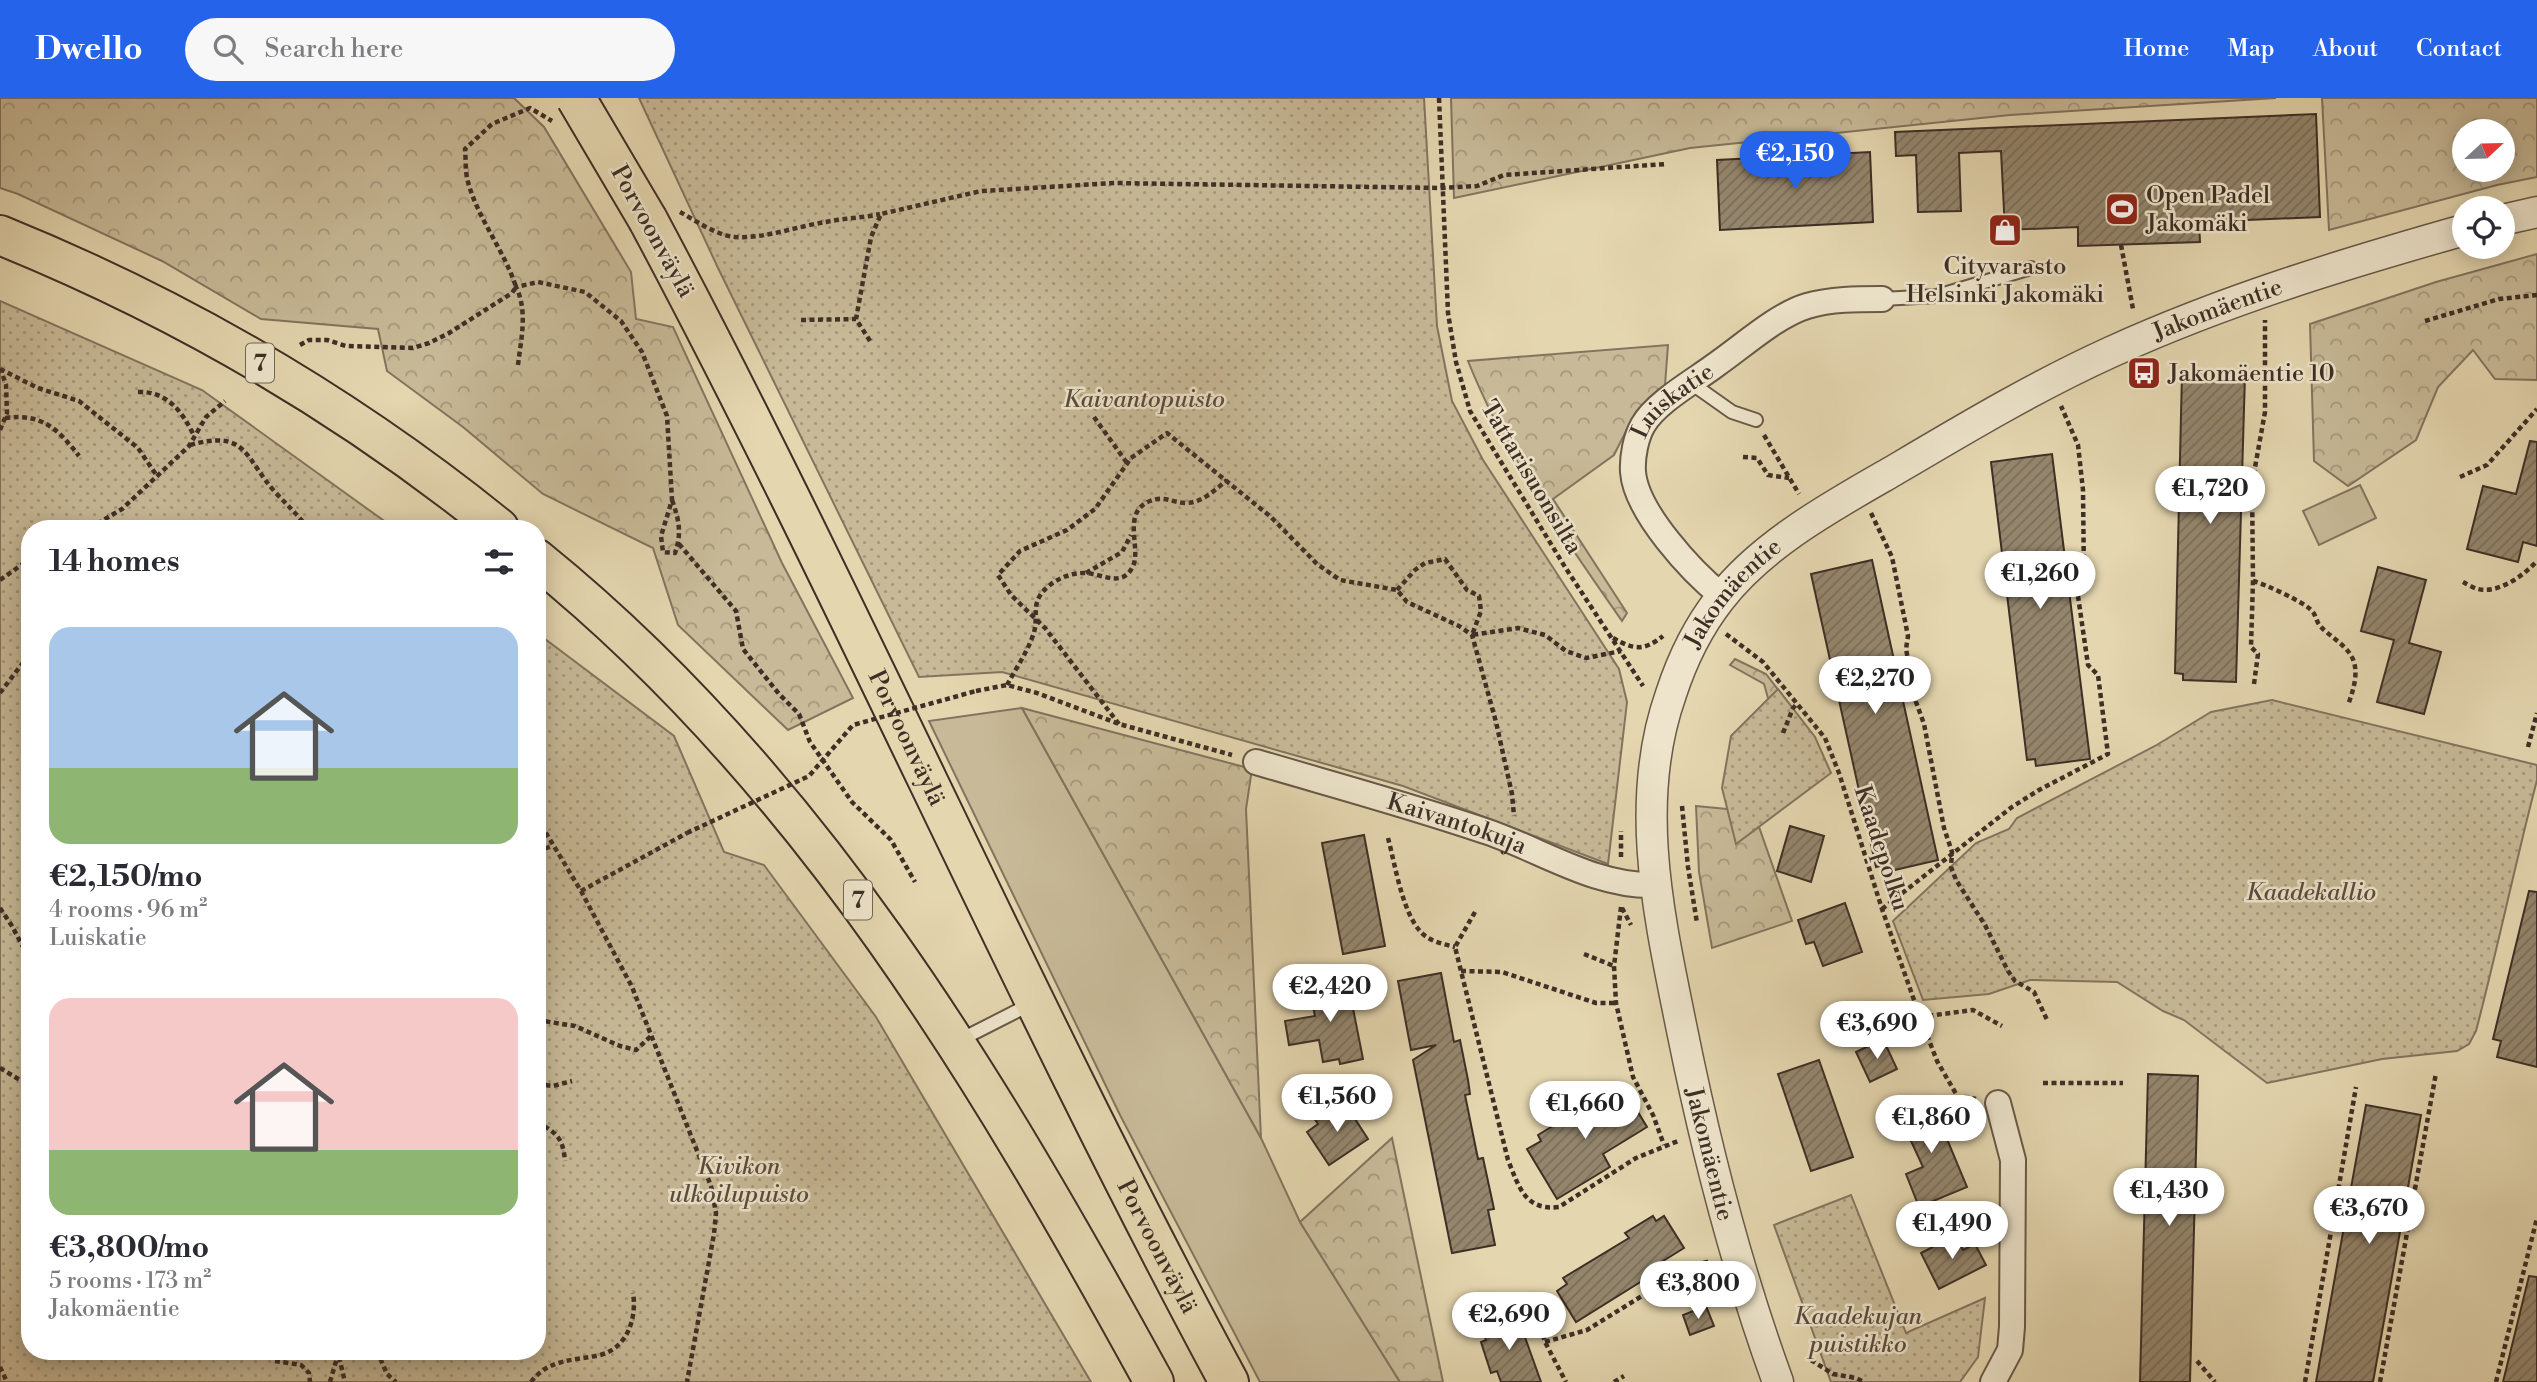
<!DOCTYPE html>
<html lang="en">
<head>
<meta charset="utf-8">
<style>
  :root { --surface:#fff; --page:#f7f7f7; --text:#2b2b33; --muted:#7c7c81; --accent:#2563eb }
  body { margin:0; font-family:"Libre Bodoni",serif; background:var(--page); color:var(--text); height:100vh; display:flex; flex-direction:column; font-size:26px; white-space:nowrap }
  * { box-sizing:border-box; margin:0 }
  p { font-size:23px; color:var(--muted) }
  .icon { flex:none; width:38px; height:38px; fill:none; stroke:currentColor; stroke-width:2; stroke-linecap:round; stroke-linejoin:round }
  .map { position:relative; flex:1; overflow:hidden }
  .drawer { position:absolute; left:21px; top:422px; width:525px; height:840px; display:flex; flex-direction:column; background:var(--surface); border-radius:28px; box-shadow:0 4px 18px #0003 }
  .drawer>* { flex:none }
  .needle { width:46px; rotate:68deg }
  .buttons { position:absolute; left:2452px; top:21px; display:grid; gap:14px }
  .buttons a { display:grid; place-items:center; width:63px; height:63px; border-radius:50%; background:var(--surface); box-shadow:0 4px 18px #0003; font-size:35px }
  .price { position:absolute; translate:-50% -60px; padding:0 16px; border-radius:24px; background:#fff; color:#222; font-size:23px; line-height:46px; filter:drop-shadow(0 2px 4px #0008) }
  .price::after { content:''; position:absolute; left:50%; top:42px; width:21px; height:16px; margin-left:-10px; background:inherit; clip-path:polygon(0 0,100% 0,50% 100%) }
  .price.current { background:var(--accent); color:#fff }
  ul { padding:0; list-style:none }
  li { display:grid; align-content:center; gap:14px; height:371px; padding:0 28px }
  li span { display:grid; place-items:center; height:217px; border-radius:21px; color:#555 }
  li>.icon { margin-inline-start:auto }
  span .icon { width:126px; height:126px; fill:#fffc; stroke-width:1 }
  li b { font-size:30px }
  h2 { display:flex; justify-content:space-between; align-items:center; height:84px; padding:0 28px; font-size:30px }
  header { display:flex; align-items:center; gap:42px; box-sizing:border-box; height:98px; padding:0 35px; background:var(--accent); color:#fff }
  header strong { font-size:33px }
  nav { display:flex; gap:38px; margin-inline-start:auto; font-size:24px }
  .search { width:490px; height:63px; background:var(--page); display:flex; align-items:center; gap:18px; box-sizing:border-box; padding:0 24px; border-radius:38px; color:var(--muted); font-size:26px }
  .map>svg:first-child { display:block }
</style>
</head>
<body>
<header>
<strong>Dwello</strong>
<div class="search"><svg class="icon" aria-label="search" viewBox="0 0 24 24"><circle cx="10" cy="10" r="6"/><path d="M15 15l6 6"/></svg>Search here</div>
<nav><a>Home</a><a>Map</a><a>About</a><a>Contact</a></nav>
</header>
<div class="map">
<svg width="2537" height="1284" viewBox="0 0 2537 1284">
  <defs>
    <pattern id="forest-crowns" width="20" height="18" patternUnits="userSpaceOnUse" patternTransform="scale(1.75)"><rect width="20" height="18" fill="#c8ba98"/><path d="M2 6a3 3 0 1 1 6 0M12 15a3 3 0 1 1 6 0" fill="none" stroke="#a4987c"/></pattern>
    <pattern id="park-dots" width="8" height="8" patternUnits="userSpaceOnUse" patternTransform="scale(1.75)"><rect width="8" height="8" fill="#c8ba98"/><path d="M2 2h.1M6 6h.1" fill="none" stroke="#a4987c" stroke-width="1.8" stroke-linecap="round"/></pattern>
    <pattern id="building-hatch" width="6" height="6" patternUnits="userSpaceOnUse" patternTransform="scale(1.75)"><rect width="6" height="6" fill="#94866d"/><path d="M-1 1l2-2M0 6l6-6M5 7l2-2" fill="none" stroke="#7a6e59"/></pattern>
  </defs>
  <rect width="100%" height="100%" fill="#e4d6af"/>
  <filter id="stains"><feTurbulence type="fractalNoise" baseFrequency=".00286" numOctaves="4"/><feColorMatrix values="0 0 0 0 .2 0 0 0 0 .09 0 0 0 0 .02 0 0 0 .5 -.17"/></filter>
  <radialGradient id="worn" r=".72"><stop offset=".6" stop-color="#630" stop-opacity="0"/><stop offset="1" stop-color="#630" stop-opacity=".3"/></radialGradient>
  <g fill="#c8ba98" stroke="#83745f" stroke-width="2">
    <path d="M2360,387l16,33 -57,27 -16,-34z"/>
    <path d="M1022,610l239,430 39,84 100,160h-140l-140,-267 -191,-394z"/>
  </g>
  <g fill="url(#forest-crowns)" stroke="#83745f" stroke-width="2" fill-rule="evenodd">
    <path d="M0,0h514l30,29 87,145 5,47 37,8 109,236 71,135 -65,32 -110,-105 -25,-77 -110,-54 -80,-67 -76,-56 -9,-42 -117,-10 -99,-58 -144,-67 -18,-6z"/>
    <path d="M1451,0h825l-266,17 -320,33 -236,50z"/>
    <path d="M2322,0h215v79l-40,8 -168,45zM2464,33h38v39h-38z"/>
    <path d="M2537,156v126l-42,-1 -22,-29 -35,37 -22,53 -68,46 -34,-25 -4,-137 126,-42z"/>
    <path d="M1668,247l-3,40 -37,42 -14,28 -61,44 74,114 -5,8c-58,-83 -116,-165 -154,-260z"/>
    <path d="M1735,561l31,15 24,31 -22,-7 -4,-14 -34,-19z"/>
    <path d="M1022,610l230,61 -6,40 15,329z"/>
    <path d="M1696,708l31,3 32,18 33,94 -80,27 -13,-76z"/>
    <path d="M1392,1040l51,244h-43l-100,-160z"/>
  </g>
  <g fill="url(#park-dots)" stroke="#83745f" stroke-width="2">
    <path d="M639,0h785l13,228 15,75 31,59 136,209 8,33 -19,162 -205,-78 -401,-114 -83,5 -201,-409z"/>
    <path d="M0,203l202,89 192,138h-364v823h507v-718l137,103 50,116 40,13 112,152 215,365h-1091z"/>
    <path d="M1778,591l37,48 16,36 -95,71 -14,-56 9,-52z"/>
    <path d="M2272,602l265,65v15c-22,84 -39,167 -61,251l-7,13 -12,7 -75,8 -115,24 -83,-63 -21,-9 -46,-29 -87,-2 -41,14 -66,6 -30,-79 83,-78 33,-14 8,-11 138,-72 56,-34z"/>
    <path d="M1851,1097l55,138 79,-35 -7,59 -18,25h-129l-57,-157z"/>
  </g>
  <g fill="url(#building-hatch)" stroke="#3e2f26" stroke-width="2">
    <path d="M2316,16l4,103 -121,5 1,20 -122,4v-19l-73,3 -4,-79 -42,2 2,58 -43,1 -2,-57 -20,1 -1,-24z"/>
    <path d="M1870,54l3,70 -153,8 -3,-70z"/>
    <path d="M2182,275l63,2 -9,307 -53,-2v-6l-8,-1z"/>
    <path d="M2530,343l7,1v104l-14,-4 -5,20 -51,-13 16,-63 33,8z"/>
    <path d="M2052,356l38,305 -54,7 -1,-7 -8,1 -36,-298z"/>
    <path d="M1872,462l66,300 -52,12 -2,-7 -8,2 -65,-293z"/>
    <path d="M2378,469l48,13 -17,63 32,9 -17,62 -47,-12 17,-62 -33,-9z"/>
    <path d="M1790,728l34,10 -13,46 -34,-11z"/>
    <path d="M1364,737l21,111 -42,8 -21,-111z"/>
    <path d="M2529,793l8,1v175l-40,-10 4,-16 -8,-2z"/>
    <path d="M1845,805l17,49 -39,14 -9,-24 -8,2 -8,-24z"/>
    <path d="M1441,875l13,69 6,-2 8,40 2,14 -5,1 13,64 5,-1 11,51 -6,1 7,35 -43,8 -39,-193 23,-15 -25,5 -13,-69z"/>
    <path d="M1347,880l16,81 -23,5 -1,-5 -16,3 -4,-22 -30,5 -4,-24 30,-5 -5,-23 15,-3 -1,-8z"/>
    <path d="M1883,941l14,30 -27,13 -14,-30z"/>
    <path d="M1819,962l34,97 -42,14 -33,-97z"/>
    <path d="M2148,976l50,2 -8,306h-50z"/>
    <path d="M1621,986l26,43 -44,27 7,13 -53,32 -30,-50 14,-8 -3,-6z"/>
    <path d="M1929,998l38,91 -48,20 -13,-33 17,-7 -23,-50 13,-6 -3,-6z"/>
    <path d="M1346,1007l22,34 -39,26 -22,-33 11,-8 -4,-6 18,-12 4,6z"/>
    <path d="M2366,1007l55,10 -48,267h-57z"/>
    <path d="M1653,1118l3,5 8,-5 20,32 -37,23 3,5 -74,46 -19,-31 10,-7 -4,-6 66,-40 -4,-5z"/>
    <path d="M1956,1137l7,15 12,-6 11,21 -47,24 -18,-36z"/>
    <path d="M2529,1178l8,1v105h-34z"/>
    <path d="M1706,1208l8,20 -24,9 -7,-20z"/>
    <path d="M1517,1217l14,39 10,28h-40l-4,-11 -6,2 -10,-31 5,-2 -4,-12z"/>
  </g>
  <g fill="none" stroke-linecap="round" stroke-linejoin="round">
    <g stroke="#685948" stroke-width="16">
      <g id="service">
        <path d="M1882,201l55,-3 94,-28"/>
        <path d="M1691,285l41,29 24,8"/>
        <path d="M960,942l71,-36"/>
      </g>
    </g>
    <g stroke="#685948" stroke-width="28">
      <g id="minor">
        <path id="s1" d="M1722,498c-30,-24 -86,-84 -89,-124 -1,-15 3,-35 10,-47 13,-23 53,-45 74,-61 26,-18 60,-49 90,-58 24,-7 50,-7 75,-7"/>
        <path id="s2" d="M1256,664c78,23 156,44 232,70 55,19 108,55 167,53"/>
        <path d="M1993,1284l17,-32 2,-23 1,-167 -15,-57"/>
      </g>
    </g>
    <g stroke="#685948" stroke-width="33">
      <g id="tertiary">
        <path d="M2502,122l35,-8"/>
        <path id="s3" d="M1778,1284c-42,-115 -72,-233 -96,-352 -22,-110 -50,-226 -11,-336 11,-34 27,-67 49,-95 42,-55 114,-94 173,-128 71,-42 143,-85 218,-119 114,-52 233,-88 353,-122"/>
      </g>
    </g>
    <g stroke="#3e2f26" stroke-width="42">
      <g id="motorway">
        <path id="s4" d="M648,122c204,382 375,781 581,1162"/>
        <path d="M0,137c180,73 348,171 499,293"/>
        <path d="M537,461c273,221 451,520 617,823"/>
      </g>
    </g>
    <g stroke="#3e2f26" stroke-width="4.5" stroke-dasharray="5 3.5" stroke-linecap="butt">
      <path d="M1439,0l9,215 8,49 14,49 95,156 78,119"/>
      <path d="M680,114c16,9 36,23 55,25 29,2 63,-11 91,-15 18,-4 36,-4 54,-8"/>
      <path d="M2121,147l12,64"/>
      <path d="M801,222l55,-1"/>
      <path d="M2425,223l74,-22 38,-4"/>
      <path d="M870,243l-14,-22 15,-82 10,-23 100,-23 134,-8 327,5 35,-2 27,-11 162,-11"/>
      <path d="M300,247l9,-5h18l19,6 67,2 16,-5 20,-10 63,-40 4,-6c-12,-37 -38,-68 -48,-105 -3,-10 -2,-23 -3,-33l27,-25 38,-16 22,13"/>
      <path d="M518,267c3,-26 10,-54 -2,-78l22,-5 47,10 36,29 21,31 25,64 5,84 -11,36 2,16 12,1c7,-20 4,-33 -3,-53"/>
      <path d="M0,271l38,19 41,13 59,47 19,28"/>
      <path d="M138,294c29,-1 45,20 56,44"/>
      <path d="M1094,319l33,46"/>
      <path d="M5,320c37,-5 53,11 74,38"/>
      <path d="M0,332l7,-17 -1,-28 -5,-15"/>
      <path d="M1764,337l35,59"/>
      <path d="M190,347c57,-16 54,12 85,47 12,13 23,23 33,36"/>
      <path d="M1743,359l14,1 11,17 21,3"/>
      <path d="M2460,379l27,-12 50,-56"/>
      <path d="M1871,415l21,44 16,79 -2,13 10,53 8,22 20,104 8,24 -1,15 5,13 29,45 23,46 7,10 19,11 14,30"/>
      <path d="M90,430l32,-19 67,-63 17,-29 19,-16"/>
      <path d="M679,446l57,67 7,38 36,45 20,20 11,28 42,60 39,38 24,42"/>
      <path d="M1086,475l36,-21 9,-17"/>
      <path d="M0,482l30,-21"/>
      <path d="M2253,483c12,3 53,22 59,30 4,4 4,10 8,15 10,11 29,20 34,36 4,14 -1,29 -6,43"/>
      <path d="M2463,484c4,2 10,6 15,7 21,5 46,-14 59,-28"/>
      <path d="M1397,492l18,-20 10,-7 20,-4 22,31 12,6 2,15 -9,24 46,-7 27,7 21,16 20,7 35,-7"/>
      <path d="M1726,536l37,28 62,76 14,35 43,136 38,108 17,44 22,38 6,-2 11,2"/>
      <path d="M1613,540c21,12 31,13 50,-2"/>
      <path d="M2254,586l4,-30 -7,-7 2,-66 -1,-97 13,-72v-92"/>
      <path d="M1007,587c8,-15 19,-31 25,-47 10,-23 -7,-36 22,-56 10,-6 19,-9 30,-9 17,0 37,15 48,-5 11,-18 -12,-55 18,-67 14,-6 23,2 36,2 16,0 29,-13 41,-23"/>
      <path d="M976,593l31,-6 30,8 82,31 113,31"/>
      <path d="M0,595l22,-29 8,-5"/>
      <path d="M1119,626l-74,-96 -34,-33 -13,-20 22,-24 47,-21 28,-21 36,-51 36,-25 104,84 46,47 23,16 57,10 10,12 52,24 13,9 24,87 16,72 2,22"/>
      <path d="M1783,635l10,-25 4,-4"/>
      <path d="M2528,649l9,-34"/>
      <path d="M1682,708l6,61 9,56"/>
      <path d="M537,720l44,73 51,96 79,199 5,27 -2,21 -27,148"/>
      <path d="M1388,740c7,26 14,73 32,93 8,10 23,13 35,16"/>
      <path d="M537,753l16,-5"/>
      <path d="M1621,759v-26"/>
      <path d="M581,793l106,-58"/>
      <path d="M1621,809l-7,59 2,37 17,74 20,38 11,30"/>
      <path d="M0,810l12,18 18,34"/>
      <path d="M1622,810l9,17"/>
      <path d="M1882,811l130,-102 27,-17 69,-36 -10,-79 -10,-10 -10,-69 6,-16 -1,-90 -5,-45 -17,-39"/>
      <path d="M1475,814l-20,35 53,213c11,27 17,51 51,47l77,-49 42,-17"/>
      <path d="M1584,856l30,12"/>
      <path d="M1461,873l41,1 94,31h20"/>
      <path d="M1920,919l53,-7 29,16"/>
      <path d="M537,922l38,6 45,20 16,4 15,-14"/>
      <path d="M0,970l30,18"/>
      <path d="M2043,985h80"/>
      <path d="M537,986l16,2 19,-5"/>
      <path d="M537,1024c20,11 26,16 28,39"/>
      <path d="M1534,1204l11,40 21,40"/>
      <path d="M1545,1244l42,-12 100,-62 23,-7"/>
      <path d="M377,1253l10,23 9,8"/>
      <path d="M339,1259l6,25"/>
      <path d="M1811,1262l22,14 23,4 8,4"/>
      <path d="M275,1263l26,4 8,8 1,9"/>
      <path d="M2197,1263l18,21"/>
      <path d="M0,1269l7,15"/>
      <path d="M330,1284l9,-31"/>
      <path d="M531,1284c18,-24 43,-21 69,-27 28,-7 37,-38 33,-62"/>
      <path d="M1614,1284l10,-6"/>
      <path d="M2305,1284l51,-295"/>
      <path d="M2380,1284l56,-309"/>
      <path d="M2496,1284l41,-164"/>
    </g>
    <use href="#service" stroke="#ede4cb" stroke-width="12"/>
    <use href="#minor" stroke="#ede4cb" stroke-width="24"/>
    <use href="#tertiary" stroke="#ede4cb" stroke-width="30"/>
    <use href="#motorway" stroke="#e4d6af" stroke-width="38"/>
    <g stroke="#3e2f26" stroke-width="42" stroke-linecap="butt">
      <path id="motorway-bridge" d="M576,0l72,122"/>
    </g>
    <path stroke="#3e2f26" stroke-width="4.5" stroke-dasharray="5 3.5" stroke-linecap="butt" d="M687,735l122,-57 44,-51 123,-34"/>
    <use href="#motorway-bridge" stroke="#e4d6af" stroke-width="38"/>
  </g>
  <defs>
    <g id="stadium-square" transform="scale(1.75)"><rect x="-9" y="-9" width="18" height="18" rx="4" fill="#8f2418" stroke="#ede4cb"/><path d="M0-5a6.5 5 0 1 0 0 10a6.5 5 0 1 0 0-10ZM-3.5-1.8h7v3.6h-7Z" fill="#fff"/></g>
    <g id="shop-square" transform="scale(1.75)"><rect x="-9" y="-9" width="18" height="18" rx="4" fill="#8f2418" stroke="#ede4cb"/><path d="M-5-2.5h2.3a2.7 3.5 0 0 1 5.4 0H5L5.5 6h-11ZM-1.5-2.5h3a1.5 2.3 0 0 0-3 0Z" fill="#fff"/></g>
    <g id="bus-square" transform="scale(1.75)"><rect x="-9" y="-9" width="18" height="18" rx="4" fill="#8f2418" stroke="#ede4cb"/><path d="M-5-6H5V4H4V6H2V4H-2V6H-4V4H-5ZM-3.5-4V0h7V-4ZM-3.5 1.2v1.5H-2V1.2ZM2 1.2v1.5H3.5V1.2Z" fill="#fff"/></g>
  </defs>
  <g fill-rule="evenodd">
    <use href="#stadium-square" x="2122" y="111"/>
    <use href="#shop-square" x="2005" y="132"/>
    <use href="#bus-square" x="2144" y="275"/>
  </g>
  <g text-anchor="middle" stroke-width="5" stroke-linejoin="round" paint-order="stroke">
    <g fill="#ede4cb" stroke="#726558" stroke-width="2">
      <rect x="246" y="245.5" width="28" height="39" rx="5"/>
      <rect x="844" y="782.5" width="28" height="39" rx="5"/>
    </g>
    <g font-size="23" font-weight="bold" fill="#3e2f26">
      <text x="260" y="273">7</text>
      <text x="858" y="810">7</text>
    </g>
    <g font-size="24" fill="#3e2f26" stroke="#ede4cb" text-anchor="start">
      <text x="2146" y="105">Open Padel<tspan x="2146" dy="28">Jakomäki</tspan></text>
      <text x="2005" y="176" text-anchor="middle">Cityvarasto<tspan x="2005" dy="28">Helsinki Jakomäki</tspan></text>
      <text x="2168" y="283">Jakomäentie 10</text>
    </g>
    <g font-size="24" fill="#3e2f26" stroke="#ede4cb">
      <text transform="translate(653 133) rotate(61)" y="8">Porvoonväylä</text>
      <text dy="8" stroke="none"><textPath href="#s3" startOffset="1393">Jakomäentie</textPath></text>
      <text dy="8" stroke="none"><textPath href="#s1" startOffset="242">Luiskatie</textPath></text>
      <text transform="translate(1532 379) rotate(59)" y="8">Tattarisuonsilta</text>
      <text dy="8" stroke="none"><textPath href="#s3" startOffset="826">Jakomäentie</textPath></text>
      <text dy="8" stroke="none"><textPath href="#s4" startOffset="579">Porvoonväylä</textPath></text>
      <text dy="8" stroke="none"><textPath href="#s2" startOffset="210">Kaivantokuja</textPath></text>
      <text transform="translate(1882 750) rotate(72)" y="8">Kaadepolku</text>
      <text transform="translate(1710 1056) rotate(76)" y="8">Jakomäentie</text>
      <text dy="8" stroke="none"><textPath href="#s4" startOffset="1146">Porvoonväylä</textPath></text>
    </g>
    <g font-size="24" font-style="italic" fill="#5a4b3d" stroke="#ede4cb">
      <text x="1144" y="309">Kaivantopuisto</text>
      <text x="2311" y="802">Kaadekallio</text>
      <text x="739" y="1076">Kivikon<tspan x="739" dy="28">ulkoilupuisto</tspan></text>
      <text x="1858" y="1226">Kaadekujan<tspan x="1858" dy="28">puistikko</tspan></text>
    </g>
  </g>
  <rect width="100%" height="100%" filter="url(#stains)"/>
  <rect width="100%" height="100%" fill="url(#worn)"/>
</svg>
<div class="buttons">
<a><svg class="needle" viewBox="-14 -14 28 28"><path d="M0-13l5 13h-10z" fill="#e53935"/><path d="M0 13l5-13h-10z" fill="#7c7c81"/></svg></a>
<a><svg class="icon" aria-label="locate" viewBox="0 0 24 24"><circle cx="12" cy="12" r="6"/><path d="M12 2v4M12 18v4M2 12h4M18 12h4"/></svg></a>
</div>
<b class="price current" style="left:1795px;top:93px">€2,150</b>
<b class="price" style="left:2210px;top:428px">€1,720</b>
<b class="price" style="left:2040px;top:513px">€1,260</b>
<b class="price" style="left:1875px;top:618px">€2,270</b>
<b class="price" style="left:1330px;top:926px">€2,420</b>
<b class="price" style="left:1877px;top:963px">€3,690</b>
<b class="price" style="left:1337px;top:1036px">€1,560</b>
<b class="price" style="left:1585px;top:1043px">€1,660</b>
<b class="price" style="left:1931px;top:1057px">€1,860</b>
<b class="price" style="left:2169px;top:1130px">€1,430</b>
<b class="price" style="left:2369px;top:1148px">€3,670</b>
<b class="price" style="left:1952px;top:1163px">€1,490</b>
<b class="price" style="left:1698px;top:1223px">€3,800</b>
<b class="price" style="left:1509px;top:1254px">€2,690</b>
<section class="drawer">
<h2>14 homes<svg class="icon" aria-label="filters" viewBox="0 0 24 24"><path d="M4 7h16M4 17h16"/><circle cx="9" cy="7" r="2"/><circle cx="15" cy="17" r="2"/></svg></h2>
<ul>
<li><span style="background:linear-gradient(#a9c7e8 65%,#8fb573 0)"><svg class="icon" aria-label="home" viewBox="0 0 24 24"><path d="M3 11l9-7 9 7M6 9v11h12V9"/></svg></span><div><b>€2,150/mo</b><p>4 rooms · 96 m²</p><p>Luiskatie</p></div></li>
<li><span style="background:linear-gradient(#f6c9c9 70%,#8fb573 0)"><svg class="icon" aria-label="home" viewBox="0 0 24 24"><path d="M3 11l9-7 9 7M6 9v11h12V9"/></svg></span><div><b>€3,800/mo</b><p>5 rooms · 173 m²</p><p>Jakomäentie</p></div></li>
</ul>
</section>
</div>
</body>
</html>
